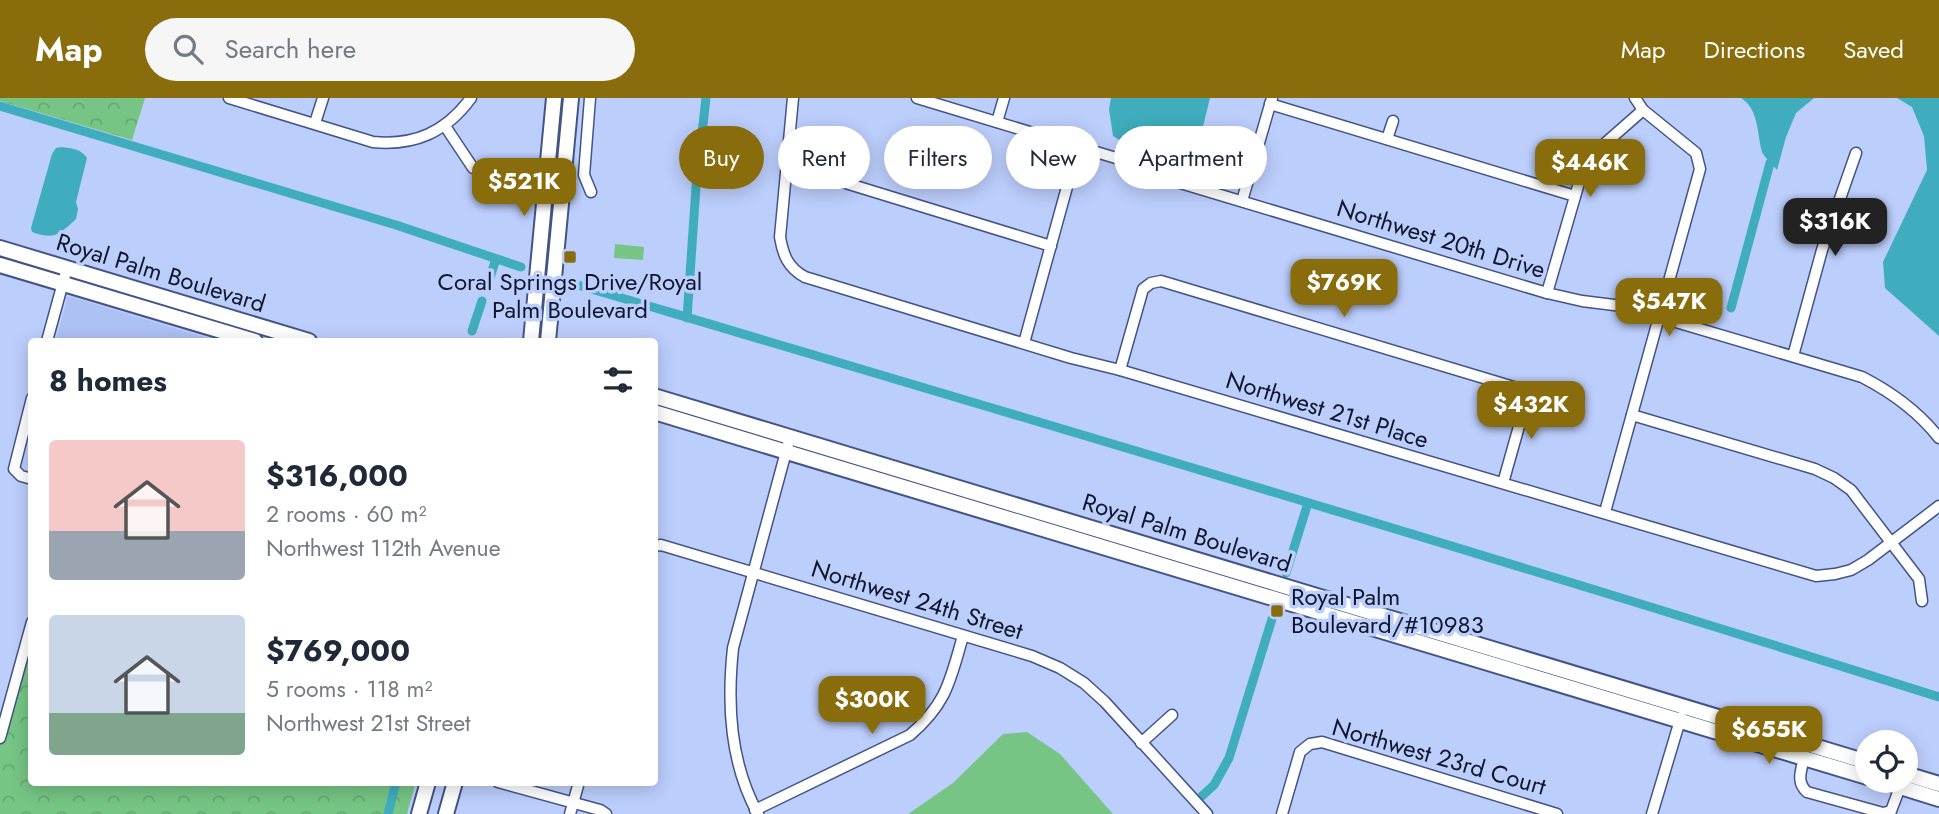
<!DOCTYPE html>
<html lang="en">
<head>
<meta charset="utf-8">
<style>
  :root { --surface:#fff; --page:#f6f6f7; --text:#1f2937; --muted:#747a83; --accent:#896c0b }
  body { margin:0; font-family:Jost,sans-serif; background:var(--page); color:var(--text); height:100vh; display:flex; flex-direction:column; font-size:26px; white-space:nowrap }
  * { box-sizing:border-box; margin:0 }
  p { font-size:23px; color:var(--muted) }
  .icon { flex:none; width:38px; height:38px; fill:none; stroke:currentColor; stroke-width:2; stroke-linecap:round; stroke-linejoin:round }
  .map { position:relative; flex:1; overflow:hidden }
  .sheet { position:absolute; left:28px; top:240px; width:630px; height:448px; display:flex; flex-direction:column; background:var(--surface); border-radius:7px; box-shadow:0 4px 18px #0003 }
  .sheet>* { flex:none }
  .top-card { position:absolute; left:679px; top:28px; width:665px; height:63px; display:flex; gap:14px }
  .fabs { position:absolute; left:1855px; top:632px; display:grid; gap:14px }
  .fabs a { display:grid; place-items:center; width:63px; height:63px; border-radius:50%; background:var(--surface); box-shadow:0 4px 18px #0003; font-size:35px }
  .price { position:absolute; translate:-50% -60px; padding:0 16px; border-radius:14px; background:var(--accent); color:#fff; font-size:23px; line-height:46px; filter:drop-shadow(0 2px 4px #0008) }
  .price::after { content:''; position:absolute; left:50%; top:42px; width:21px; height:16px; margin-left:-10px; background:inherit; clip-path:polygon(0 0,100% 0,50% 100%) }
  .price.selected { background:#222; color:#fff }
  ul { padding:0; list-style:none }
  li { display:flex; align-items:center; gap:21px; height:175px; padding:0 21px }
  li span { display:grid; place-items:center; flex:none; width:196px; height:140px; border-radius:7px; color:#555 }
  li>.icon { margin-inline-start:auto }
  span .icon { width:84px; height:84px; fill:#fffc; stroke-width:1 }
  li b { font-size:30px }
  h2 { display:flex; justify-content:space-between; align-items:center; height:84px; padding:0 21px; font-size:30px }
  .chip { padding:0 24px; border-radius:32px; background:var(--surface); box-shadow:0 4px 18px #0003; font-size:24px; line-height:63px }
  .chip.selected { background:var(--accent); color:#fff }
  header { display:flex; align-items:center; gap:42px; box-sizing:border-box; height:98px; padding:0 35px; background:var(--accent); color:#fff }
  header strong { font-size:33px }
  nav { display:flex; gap:38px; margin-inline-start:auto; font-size:24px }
  .search { width:490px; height:63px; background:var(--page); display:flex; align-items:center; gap:18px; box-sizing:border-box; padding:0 24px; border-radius:38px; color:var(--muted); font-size:26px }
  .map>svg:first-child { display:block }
</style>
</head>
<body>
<header>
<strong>Map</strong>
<div class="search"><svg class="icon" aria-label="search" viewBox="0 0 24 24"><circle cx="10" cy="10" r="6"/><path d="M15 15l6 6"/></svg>Search here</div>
<nav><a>Map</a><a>Directions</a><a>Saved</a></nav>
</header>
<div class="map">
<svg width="1939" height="716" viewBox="0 0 1939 716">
  <defs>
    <pattern id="park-crowns" width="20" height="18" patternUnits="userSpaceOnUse" patternTransform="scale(1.75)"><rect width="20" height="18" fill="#76c585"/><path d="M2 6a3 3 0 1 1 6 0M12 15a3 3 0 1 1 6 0" fill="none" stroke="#65a873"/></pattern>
  </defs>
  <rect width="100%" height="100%" fill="#bccefc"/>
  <path fill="#aec1f4" d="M68,198l149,45h-161z"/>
  <g fill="#76c585">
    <path d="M615,146l29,3 -1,13 -29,-2z"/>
    <path d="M1027,634l33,22 53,60h-205l45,-31 50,-49z"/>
  </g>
  <g fill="url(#park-crowns)">
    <path d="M0,0h145l-13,42 -132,-39z"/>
    <path d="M31,528l1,156h384l-9,32h-407v-96z"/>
  </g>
  <g fill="#3fadbd">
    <path d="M1111,0h99l-15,61c-36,4 -52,-4 -82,-23l-4,-27z"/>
    <path d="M1741,0h73l-18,15 -10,24 -9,33c-5,-6 -12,-12 -15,-18 -5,-18 -3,-43 -21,-54z"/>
    <path d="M1897,0h42v238l-54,-48 -2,-26 44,-92 -3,-34 -12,-29z"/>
    <path d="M61,49c11,1 20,2 26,11l-11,44 2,7 -2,10c-17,16 -22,21 -44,13l-1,-4 21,-74 4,-6z"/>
  </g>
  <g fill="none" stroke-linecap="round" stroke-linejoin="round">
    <g stroke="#3fadbd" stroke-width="9">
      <path d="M0,8l396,119 125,42"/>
      <path d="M488,185l8,-24"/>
      <path d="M578,187c455,135 909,269 1361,412"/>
      <path d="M1731,210l39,-145"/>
      <path d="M687,220l9,-131 10,-89"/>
      <path d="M472,233l10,-30"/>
      <path d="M1286,475l22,-70"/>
      <path d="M1202,698l12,-11 15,-27 43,-139"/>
      <path d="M388,716l8,-32"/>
    </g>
    <g stroke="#435486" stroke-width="13">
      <g id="street">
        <path d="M229,0l144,44c42,4 73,-10 98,-44"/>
        <path d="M590,0l-6,77 7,17"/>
        <path d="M793,0l-13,139c3,18 8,31 25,40l266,81 49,12 696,206 19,-2 16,-4 17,-10 71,-54"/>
        <path d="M917,0l199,60 31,15 400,120 35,8 40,5 240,71c31,16 56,34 77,61"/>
        <path d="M1270,6l305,92"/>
        <path d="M997,24l7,-24"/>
        <path d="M315,25l8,-25"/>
        <path d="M445,28l28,42"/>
        <path d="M1387,41l6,-18"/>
        <path d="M787,67l264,81"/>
        <path d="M1242,103l30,-103"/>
        <path d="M1547,195l36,-124 10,-15 50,-44"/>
        <path d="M47,243l20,-73"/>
        <path d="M1024,245l54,-196"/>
        <path d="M1793,258l29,-106 34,-97"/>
        <path d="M1120,272l23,-81 8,-6 10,-2 356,107 6,8 2,9 -22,78"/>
        <path d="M32,300l-18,71 7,7 11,3"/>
        <path d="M1632,317l183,54 19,9 17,12 68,89 3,22"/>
        <path d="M1605,414l95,-343 -4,-16 -53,-43 -8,-12"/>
        <path d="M654,448l7,-1 371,111 28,12 24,15 21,19 102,112"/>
        <path d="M0,640l32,-116"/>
        <path d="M1141,645l31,-28"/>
        <path d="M1804,660c-3,13 -8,24 3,34l76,21 8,-2 9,-24"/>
        <path d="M498,684l102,28 6,4"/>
        <path d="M755,712l155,-75c37,-32 40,-54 53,-99"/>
        <path d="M570,716l9,-32"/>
        <path d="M758,716c-28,-51 -31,-109 -25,-166l57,-211"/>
        <path d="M1282,716l18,-62 10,-8 12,-2 235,72"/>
        <path d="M1652,716l29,-97"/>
      </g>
    </g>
    <g stroke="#435486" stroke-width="18">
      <g id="secondary">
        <path d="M0,150l309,93"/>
        <path d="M0,167l255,76"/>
        <path d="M531,243l23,-243"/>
        <path d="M548,243l23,-243"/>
        <path d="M654,298l1213,366"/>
        <path d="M654,314l1213,365"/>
        <path d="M1906,676l33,10"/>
        <path d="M1878,682l61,19"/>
        <path d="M419,716l9,-32"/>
        <path d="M446,716l9,-32"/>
      </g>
    </g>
    <use href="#street" stroke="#fff" stroke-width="10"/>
    <use href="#secondary" stroke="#fff" stroke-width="14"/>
  </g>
  <g fill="#896c0b" stroke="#bccefc" stroke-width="2.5">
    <rect x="563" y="152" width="14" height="14" rx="3.5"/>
    <rect x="1270" y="506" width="14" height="14" rx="3.5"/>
  </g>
  <g text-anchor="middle" stroke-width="7" stroke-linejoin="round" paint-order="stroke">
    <g font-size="24" fill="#10162b" stroke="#bccefc">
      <text transform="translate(1441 141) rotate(17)" y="8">Northwest 20th Drive</text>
      <text transform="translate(161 175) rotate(17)" y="8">Royal Palm Boulevard</text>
      <text transform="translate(1327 312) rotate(17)" y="8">Northwest 21st Place</text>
      <text transform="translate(1187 435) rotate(17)" y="8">Royal Palm Boulevard</text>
      <text transform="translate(917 502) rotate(17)" y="8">Northwest 24th Street</text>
      <text transform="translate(1439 659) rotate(16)" y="8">Northwest 23rd Court</text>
    </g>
    <g font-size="24" fill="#10162b" stroke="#bccefc">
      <text x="570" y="192">Coral Springs Drive/Royal<tspan x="570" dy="28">Palm Boulevard</tspan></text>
      <text x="1291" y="507" text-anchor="start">Royal Palm<tspan x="1291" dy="28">Boulevard/#10983</tspan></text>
    </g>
  </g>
</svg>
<div class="fabs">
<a><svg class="icon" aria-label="locate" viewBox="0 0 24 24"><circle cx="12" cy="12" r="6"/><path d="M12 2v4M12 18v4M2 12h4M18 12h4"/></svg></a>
</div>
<b class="price" style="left:1590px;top:101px">$446K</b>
<b class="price" style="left:524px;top:120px">$521K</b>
<b class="price selected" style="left:1835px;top:160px">$316K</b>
<b class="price" style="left:1344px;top:221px">$769K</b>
<b class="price" style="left:1669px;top:240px">$547K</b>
<b class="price" style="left:1531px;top:343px">$432K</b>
<b class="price" style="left:872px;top:638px">$300K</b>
<b class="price" style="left:1769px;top:668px">$655K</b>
<div class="top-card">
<a class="chip selected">Buy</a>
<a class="chip">Rent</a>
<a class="chip">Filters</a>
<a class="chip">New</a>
<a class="chip">Apartment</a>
</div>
<section class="sheet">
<h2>8 homes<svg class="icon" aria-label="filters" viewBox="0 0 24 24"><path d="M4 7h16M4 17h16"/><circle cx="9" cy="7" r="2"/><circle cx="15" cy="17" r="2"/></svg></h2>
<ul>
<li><span style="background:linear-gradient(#f6c9c9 65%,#9aa5b1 0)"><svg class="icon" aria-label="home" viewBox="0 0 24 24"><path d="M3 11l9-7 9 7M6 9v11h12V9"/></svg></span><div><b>$316,000</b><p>2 rooms · 60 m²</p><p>Northwest 112th Avenue</p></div></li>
<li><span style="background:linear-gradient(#c9d6e8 70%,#7fa58c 0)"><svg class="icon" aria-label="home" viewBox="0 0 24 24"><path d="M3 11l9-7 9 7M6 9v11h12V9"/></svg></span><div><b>$769,000</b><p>5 rooms · 118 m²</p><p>Northwest 21st Street</p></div></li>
</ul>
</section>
</div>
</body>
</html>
